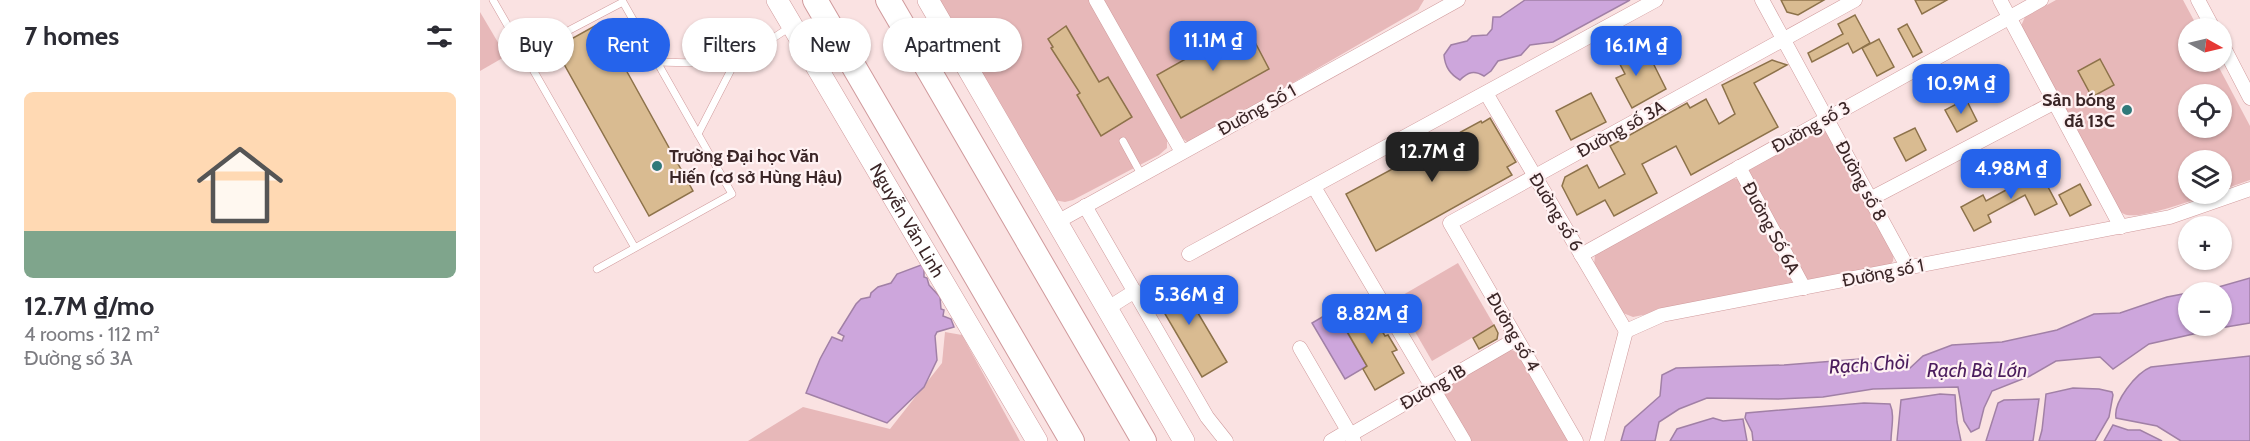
<!DOCTYPE html>
<html lang="en">
<head>
<meta charset="utf-8">
<style>
  :root { --surface:#fff; --page:#f2f2f3; --text:#2b2b33; --muted:#7c7c81; --line:#e1e1e2; --accent:#2563eb }
  body { margin:0; font-family:Cabin,sans-serif; background:var(--page); color:var(--text); height:100vh; display:flex; flex-direction:column; font-size:22px; white-space:nowrap }
  * { box-sizing:border-box; margin:0 }
  p { font-size:20px; color:var(--muted) }
  .icon { flex:none; width:33px; height:33px; fill:none; stroke:currentColor; stroke-width:2; stroke-linecap:round; stroke-linejoin:round }
  .map { position:relative; flex:1; overflow:hidden }
  .sheet { display:flex; flex-direction:column; background:var(--surface); width:480px }
  .sheet>* { flex:none }
  .top-card { position:absolute; left:18px; top:18px; width:570px; height:54px; display:flex; gap:12px }
  .needle { width:39px; rotate:98deg }
  .fabs { position:absolute; left:1698px; top:18px; display:grid; gap:12px }
  .fabs a { display:grid; place-items:center; width:54px; height:54px; border-radius:50%; background:var(--surface); box-shadow:0 2px 4px #0004; font-size:30px }
  .price { position:absolute; translate:-50% -51px; padding:0 14px; border-radius:12px; background:var(--accent); color:#fff; font-size:20px; line-height:39px; filter:drop-shadow(0 2px 3px #0008) }
  .price::after { content:''; position:absolute; left:50%; top:36px; width:18px; height:14px; margin-left:-9px; background:inherit; clip-path:polygon(0 0,100% 0,50% 100%) }
  .price.selected { background:#222; color:#fff }
  ul { padding:0; list-style:none }
  li { display:grid; align-content:center; gap:12px; height:318px; padding:0 24px }
  li+li { border-top:2px solid var(--line) }
  li span { display:grid; place-items:center; height:186px; border-radius:9px; color:#555 }
  li>.icon { margin-inline-start:auto }
  span .icon { width:108px; height:108px; fill:#fffc; stroke-width:1 }
  li b { font-size:26px }
  h2 { display:flex; justify-content:space-between; align-items:center; height:72px; padding:0 24px; font-size:26px }
  .tag { padding:0 21px; border-radius:27px; background:var(--surface); box-shadow:0 2px 4px #0004; font-size:21px; line-height:54px }
  .tag.selected { background:var(--accent); color:#fff }
  main { display:flex; flex:1; min-height:0 }
  .map>svg:first-child { display:block }
</style>
</head>
<body>
<main>
<section class="sheet">
<h2>7 homes<svg class="icon" aria-label="filters" viewBox="0 0 24 24"><path d="M4 7h16M4 17h16"/><circle cx="9" cy="7" r="2"/><circle cx="15" cy="17" r="2"/></svg></h2>
<ul>
<li><span style="background:linear-gradient(#ffd9b3 75%,#7fa58c 0)"><svg class="icon" aria-label="home" viewBox="0 0 24 24"><path d="M3 11l9-7 9 7M6 9v11h12V9"/></svg></span><div><b>12.7M ₫/mo</b><p>4 rooms · 112 m²</p><p>Đường số 3A</p></div></li>
</ul>
</section>
<div class="map">
<svg width="1770" height="441" viewBox="0 0 1770 441">
  <rect width="100%" height="100%" fill="#fae2e2"/>
  <g fill="#e7b8b9" fill-rule="evenodd">
    <path d="M456,0h155l76,137v11l-8,7 -86,45 -8,2 -11,-2z"/>
    <path d="M623,0h321l-6,10 -222,129 -9,3 -8,-7z"/>
    <path d="M1576,0h127l15,28h-10v34h28l34,64v54l-28,10v-30h-34v34h23c-19,6 -65,24 -84,21 -5,-1 -8,-5 -11,-9l-95,-180 4,-9zM1708,94h34v34h-34z"/>
    <path d="M0,12l26,44 -26,15z"/>
    <path d="M1340,129l8,3 66,121 -1,8 -3,5 -81,15 -4,-3 -57,-105 1,-3z"/>
    <path d="M1253,178l7,2 54,100 -5,8 -151,28 -5,1 -10,-4 -29,-47 1,-12z"/>
    <path d="M978,263l36,62 -62,36 -36,-62z"/>
    <path d="M465,332l17,3 58,106h-272l55,-34 87,22 52,-66z"/>
    <path d="M1030,350l7,1 52,90h-100l-26,-47 2,-6z"/>
  </g>
  <g fill="#cda6dc" stroke="#a180a6" stroke-width="1.5">
    <path d="M1045,0h105l-77,42 -23,3 -9,10 -23,6 -7,10 -7,5c-10,-6 -16,-4 -24,4 -10,-6 -15,-13 -16,-25l7,-10 16,-4 5,-5 15,-1 5,-6 1,-12h7z"/>
    <path d="M441,265l3,3v9l3,1 2,7 11,12 1,12 3,1 -1,6 8,3 3,8 -17,5 -2,4 2,24 -13,27 -37,36 -81,-30 14,-34 12,-22 10,4 2,-5 -6,-3 18,-29 5,-5 9,-2 1,-4 7,-6 13,-4 6,-9z"/>
    <path d="M1770,278v45l-30,5 -71,16 -36,25 -13,-12 -44,4 -26,15 -38,15 -8,17 -5,20 -8,4 -7,-11 -6,-34 -85,2 -50,8 -45,2 -71,-1 -28,11 -20,13 -4,19h-34l4,-14 35,-31 2,-21 14,-7 108,-3 76,-6 26,10 24,-1 13,-12 29,-11 50,-3 55,-12 37,-16 26,-1 47,-16 21,-4v33h34v-34h-31l24,-4z"/>
    <path d="M854,310l33,56 -22,13 -33,-56z"/>
    <path d="M1770,356v85h-69l-24,-15 -41,-8c-3,-16 20,-45 35,-51z"/>
    <path d="M1593,388l26,1 13,3 1,3 -4,22 -14,24h-56l3,-11 4,-36z"/>
    <path d="M1460,394l15,1 2,27 4,19h-64l4,-41z"/>
    <path d="M1559,399l-6,42h-47l12,-38 6,-3z"/>
    <path d="M1384,403l26,1c5,11 1,25 1,37h-138l-1,-9 -7,-14 1,-5z"/>
    <path d="M1233,418l10,3 20,-2 4,22h-77l7,-12z"/>
    <path d="M1633,425l15,5h12l22,11h-58z"/>
  </g>
  <g fill="#d9bb91" stroke="#8d724a" stroke-width="1.5">
    <path d="M1301,0h43l-26,15 -11,-3z"/>
    <path d="M1435,0h32l-25,14z"/>
    <path d="M1375,15l15,28 -17,10 -5,-10 -36,19 -4,-9 35,-19 -5,-10z"/>
    <path d="M120,23l93,168 -44,25 -94,-168z"/>
    <path d="M1427,24l15,28 -9,5 -15,-28z"/>
    <path d="M766,25l23,44 -88,49 -24,-43z"/>
    <path d="M586,26l33,56 9,-5 24,40 -31,19 -24,-41 3,-2 -29,-45 2,-1 -5,-8z"/>
    <path d="M1134,33l20,36 17,-10 15,30 -34,19 -16,-30 9,-4 -19,-36z"/>
    <path d="M1399,39l15,28 -17,9 -15,-28z"/>
    <path d="M1620,59l14,26 -22,12 -14,-26z"/>
    <path d="M1292,60l15,5 -33,18 24,44 -87,48 -15,-29 -34,18 15,29 -43,23 -9,-16 -28,15 -15,-29 3,-9 22,-12 12,23 26,-14 -15,-28 77,-43 3,5 16,-9 13,25 16,-10 -13,-29z"/>
    <path d="M1111,93l15,29 -35,18 -15,-29z"/>
    <path d="M1486,99l11,22 -20,11 -12,-22z"/>
    <path d="M1010,118l26,44 -9,5 5,8 -136,76 -30,-57 135,-73 1,2z"/>
    <path d="M1435,128l11,22 -20,11 -12,-23z"/>
    <path d="M1559,170l18,34 -22,11 -10,-20 -37,20 3,7 -17,9 -13,-24 22,-12 3,6 33,-18 -2,-2z"/>
    <path d="M1600,184l11,21 -21,11 -11,-21z"/>
    <path d="M696,276l51,86 -25,15 -51,-87z"/>
    <path d="M884,300l21,36 3,-1 9,15 -5,2 12,21 -29,17 -12,-21 4,-3 -29,-50z"/>
    <path d="M1014,325l4,8 -1,6 -18,10 -6,-11z"/>
  </g>
  <g fill="none" stroke-linecap="round" stroke-linejoin="round">
    <g stroke="#d09a9c" stroke-width="8">
      <g id="lane">
        <path d="M13,0l31,54"/>
        <path d="M177,62l77,2"/>
        <path d="M218,134l36,-70 56,-37"/>
        <path d="M643,141l18,33"/>
        <path d="M117,269l135,-75 -109,-192 -99,52 111,194"/>
      </g>
    </g>
    <g stroke="#d09a9c" stroke-width="15">
      <g id="street">
        <path d="M616,0l86,152"/>
        <path d="M1282,0l146,268"/>
        <path d="M1520,0l121,227"/>
        <path d="M1718,0l15,28"/>
        <path d="M1742,44l28,54"/>
        <path d="M1006,93l140,238"/>
        <path d="M1259,167l65,121"/>
        <path d="M834,187l150,254"/>
        <path d="M1390,199l185,-97"/>
        <path d="M605,206l122,211 19,24"/>
        <path d="M577,222l401,-222"/>
        <path d="M709,254l467,-254"/>
        <path d="M1101,255l460,-255"/>
        <path d="M628,308l27,-17"/>
        <path d="M1146,331l36,-16 508,-98 80,-28"/>
        <path d="M820,348l54,93"/>
        <path d="M870,435l166,-96"/>
        <path d="M851,441l17,-10"/>
        <path d="M1096,441l-126,-218 405,-223"/>
        <path d="M1117,441l29,-110"/>
      </g>
    </g>
    <g stroke="#d09a9c" stroke-width="22">
      <g id="primary">
        <path id="s1" d="M297,0l260,441"/>
        <path d="M448,0l256,441"/>
      </g>
    </g>
    <g stroke="#d09a9c" stroke-width="26">
      <g id="highway">
        <path d="M335,0l257,441"/>
        <path d="M408,0l256,441"/>
      </g>
    </g>
    <use href="#lane" stroke="#fff" stroke-width="7"/>
    <use href="#street" stroke="#fff" stroke-width="14"/>
    <use href="#primary" stroke="#fff" stroke-width="21"/>
    <use href="#highway" stroke="#fff" stroke-width="24"/>
  </g>
  <g fill="#30797a" stroke="#fff2f3" stroke-width="2">
    <circle cx="1647" cy="110" r="6"/>
    <circle cx="177" cy="166" r="6"/>
  </g>
  <g text-anchor="middle" stroke-width="4.5" stroke-linejoin="round" paint-order="stroke">
    <g font-size="18" font-weight="bold" fill="#3b2627" stroke="#fff2f3" text-anchor="end">
      <text x="1635" y="106">Sân bóng<tspan x="1635" dy="21">đá 13C</tspan></text>
      <text x="189" y="162" text-anchor="start">Trường Đại học Văn<tspan x="189" dy="21">Hiến (cơ sở Hùng Hậu)</tspan></text>
    </g>
    <g font-size="18" fill="#3b2627" stroke="#fff2f3">
      <text transform="translate(777 110) rotate(-29)" y="6">Đường Số 1</text>
      <text transform="translate(1331 127) rotate(-29)" y="6">Đường số 3</text>
      <text transform="translate(1141 129) rotate(-29)" y="6">Đường số 3A</text>
      <text transform="translate(1381 181) rotate(62)" y="6">Đường số 8</text>
      <text transform="translate(1076 212) rotate(59)" y="6">Đường số 6</text>
      <text dy="6" stroke="none"><textPath href="#s1" startOffset="256">Nguyễn Văn Linh</textPath></text>
      <text transform="translate(1291 228) rotate(62)" y="6">Đường Số 6A</text>
      <text transform="translate(1403 273) rotate(-11)" y="6">Đường số 1</text>
      <text transform="translate(1033 332) rotate(60)" y="6">Đường số 4</text>
      <text transform="translate(953 387) rotate(-30)" y="6">Đường 1B</text>
    </g>
    <g font-size="20" font-style="italic" fill="#4c1d5d" stroke="#fff2f3">
      <text transform="translate(1389 364) rotate(-4)" y="7">Rạch Chòi</text>
      <text x="1497" y="377">Rạch Bà Lớn</text>
    </g>
  </g>
</svg>
<div class="fabs">
<a><svg class="needle" viewBox="-14 -14 28 28"><path d="M0-13l5 13h-10z" fill="#e53935"/><path d="M0 13l5-13h-10z" fill="#7c7c81"/></svg></a>
<a><svg class="icon" aria-label="locate" viewBox="0 0 24 24"><circle cx="12" cy="12" r="6"/><path d="M12 2v4M12 18v4M2 12h4M18 12h4"/></svg></a>
<a><svg class="icon" aria-label="layers" viewBox="0 0 24 24"><path d="M12 4l9 5-9 5-9-5zM3 14l9 5 9-5"/></svg></a>
<a>+</a>
<a>−</a>
</div>
<b class="price" style="left:733px;top:72px">11.1M ₫</b>
<b class="price" style="left:1156px;top:77px">16.1M ₫</b>
<b class="price" style="left:1481px;top:115px">10.9M ₫</b>
<b class="price selected" style="left:952px;top:183px">12.7M ₫</b>
<b class="price" style="left:1531px;top:200px">4.98M ₫</b>
<b class="price" style="left:709px;top:326px">5.36M ₫</b>
<b class="price" style="left:892px;top:345px">8.82M ₫</b>
<div class="top-card">
<a class="tag">Buy</a>
<a class="tag selected">Rent</a>
<a class="tag">Filters</a>
<a class="tag">New</a>
<a class="tag">Apartment</a>
</div>
</div>
</main>
</body>
</html>
